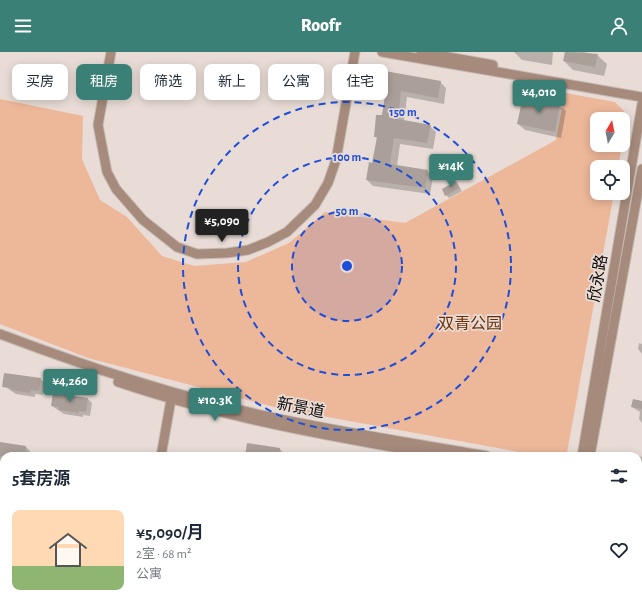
<!DOCTYPE html>
<html lang="zh">
<head>
<meta charset="utf-8">
<style>
  :root { --surface:#fff; --page:#f2f2f3; --text:#1f2937; --muted:#747a83; --line:#e0e1e3; --accent:#3a8077 }
  body { margin:0; font-family:"Alegreya Sans","Noto Sans SC",sans-serif; background:var(--page); color:var(--text); height:100vh; display:flex; flex-direction:column; font-size:15px; white-space:nowrap }
  * { box-sizing:border-box; margin:0 }
  p { font-size:13px; color:var(--muted) }
  .icon { flex:none; width:22px; height:22px; fill:none; stroke:currentColor; stroke-width:2; stroke-linecap:round; stroke-linejoin:round }
  .map { position:relative; flex:1; overflow:hidden }
  .panel { position:absolute; left:0px; top:400px; width:642px; height:156px; display:flex; flex-direction:column; background:var(--surface); border-radius:12px 12px 0 0; box-shadow:0 2px 10px #0003 }
  .panel>* { flex:none }
  .banner { position:absolute; left:12px; top:12px; width:400px; height:36px; display:flex; gap:8px }
  .needle { width:26px; rotate:10deg }
  .controls { position:absolute; left:590px; top:60px; display:grid; gap:8px }
  .controls a { display:grid; place-items:center; width:40px; height:40px; border-radius:8px; background:var(--surface); box-shadow:0 2px 10px #0003; font-size:20px }
  .price { position:absolute; translate:-50% -34px; padding:0 9px; border-radius:4px; background:var(--accent); color:#fff; font-size:13px; line-height:26px; filter:drop-shadow(0 1px 2px #0008) }
  .price::after { content:''; position:absolute; left:50%; top:24px; width:12px; height:9px; margin-left:-6px; background:inherit; clip-path:polygon(0 0,100% 0,50% 100%) }
  .price.selected { background:#222; color:#fff }
  ul { padding:0; list-style:none }
  li { display:flex; align-items:center; gap:12px; height:100px; padding:0 12px }
  li+li { border-top:1px solid var(--line) }
  li span { display:grid; place-items:center; flex:none; width:112px; height:80px; border-radius:8px; color:#555 }
  li>.icon { margin-inline-start:auto }
  span .icon { width:48px; height:48px; fill:#fffc; stroke-width:1 }
  li b { font-size:17px }
  h2 { display:flex; justify-content:space-between; align-items:center; height:48px; padding:0 12px; font-size:17px }
  .tag { padding:0 14px; border-radius:8px; background:var(--surface); box-shadow:0 2px 10px #0003; font-size:14px; line-height:36px }
  .tag.selected { background:var(--accent); color:#fff }
  header { display:flex; justify-content:space-between; align-items:center; height:52px; padding:0 12px; background:var(--accent); color:#fff; font-size:18px; font-weight:800 }
  .map>svg:first-child { display:block }
</style>
</head>
<body>
<header><svg class="icon" aria-label="menu" viewBox="0 0 24 24"><path d="M4 6h16M4 12h16M4 18h16"/></svg>Roofr<svg class="icon" aria-label="person" viewBox="0 0 24 24"><circle cx="12" cy="8" r="4"/><path d="M4 21q1-7 8-7t8 7"/></svg></header>
<div class="map">
<svg width="642" height="556" viewBox="0 0 642 556">
  <rect width="100%" height="100%" fill="#e9dcd6"/>
  <path fill="#edb799" d="M565,41l50,9 13,13 -5,26v-22h-26v26h25l-4,22h-21v26h17l-47,260 -4,3h-22l-263,-48 -190,-50 -88,-34v-225l83,17 -1,43 18,41 27,17 35,39 32,10 52,-4 43,-19 36,-31 80,11 151,-83z"/>
  <g fill="#0003">
    <path d="M514,0h39l-1,13 -30,-5z"/>
    <path d="M566,0h18l13,3 10,9 -3,12 -31,-6 -9,-9z"/>
    <path d="M440,30l6,6 -2,16 -37,-7 -3,24 26,5 6,6 -3,17 -33,-5 -3,22 30,5 6,6 -3,17 -57,-8 -6,-6 6,-16 5,-25 -3,-3 7,-20 5,-25 -4,-4z"/>
    <path d="M559,53l7,6 -5,27 -36,-8 -7,-6z"/>
    <path d="M456,131l6,8 -13,7 -3,-3z"/>
    <path d="M639,291l3,1v10l-4,-5z"/>
    <path d="M40,327l5,4 -2,12 -8,-1v3l-19,-3 -12,-8z"/>
    <path d="M88,347l4,4 -2,13 -7,-1v2l-19,-3 -12,-8z"/>
    <path d="M642,350v21l-3,-4 1,-7 -8,-5z"/>
    <path d="M0,391l26,4 4,4v5h-26v6h-1l-3,-3z"/>
    <path d="M280,397l6,7h-40z"/>
    <path d="M620,401l18,3h-19z"/>
    <path d="M638,404l4,1v22l-4,-1z"/>
    <path d="M0,459l4,1v18h-4z"/>
    <path d="M638,467h4v26l-4,-1z"/>
    <rect x="0" y="491" width="4" height="14"/>
    <path d="M638,520l4,2v20l-4,-1z"/>
    <path d="M20,552h36v4h-28z"/>
    <path d="M489,552h34l4,4h-39z"/>
  </g>
  <g fill="#ab9f99">
    <path d="M565,0l33,2 -3,13 -32,-6z"/>
    <path d="M385,19l56,10 -3,17 -37,-7 -3,28 33,6 -4,18 -33,-5 -4,26 38,6 -3,18 -59,-8 3,-18 3,1 5,-26h-3l2,-22h6l4,-27h-4z"/>
    <path d="M523,44l37,8 -5,28 -38,-8z"/>
    <path d="M456,129l4,7 -15,8 -3,-7z"/>
    <path d="M4,321l37,5 -2,13 -8,-1 -1,3 -19,-3v-2l-9,-1z"/>
    <path d="M53,341l35,5 -2,14 -7,-1v2l-20,-3v-3l-8,-1z"/>
    <path d="M633,347l9,2v8l-11,-2z"/>
    <path d="M0,390l26,4 -1,10h-25z"/>
    <path d="M247,391l33,5 -1,8h-34z"/>
  </g>
  <g fill="none" stroke-linecap="round" stroke-linejoin="round">
    <g stroke="#c6bbb5" stroke-width="11">
      <g id="tertiary">
        <path d="M111,0l-13,73 9,47 9,17 27,31 34,27 20,7 30,-1 21,-3 20,-8 19,-10 28,-27 13,-22 8,-23 19,-108"/>
        <path d="M382,0l260,45"/>
        <path d="M421,0l72,13"/>
        <path d="M0,282c87,33 175,62 266,82 73,16 147,27 221,40"/>
        <path d="M118,330c106,36 215,55 325,74"/>
        <path d="M161,404l11,-62"/>
        <path d="M582,404l60,-352"/>
        <path d="M590,404l52,-287"/>
        <path d="M638,431h4"/>
        <path d="M638,437l4,1"/>
        <path d="M139,556v-4"/>
        <path d="M555,556l1,-4"/>
        <path d="M564,556l1,-4"/>
      </g>
    </g>
    <use href="#tertiary" stroke="#a68b7c" stroke-width="9"/>
  </g>
  <circle cx="347" cy="214" r="55" fill="#1d4ed8" fill-opacity=".12"/>
  <g fill="none" stroke="#1d4ed8" stroke-width="2" stroke-dasharray="7 5">
    <circle cx="347" cy="214" r="55"/>
    <circle cx="347" cy="214" r="109"/>
    <circle cx="347" cy="214" r="164"/>
  </g>
  <g text-anchor="middle" stroke-width="3.5" stroke-linejoin="round" paint-order="stroke">
    <g font-size="16" fill="#0f0b09" stroke="#e9dcd6">
      <text transform="translate(597 226) rotate(-80)" y="6">欣永路</text>
      <text transform="translate(301 355) rotate(11)" y="6">新景道</text>
    </g>
    <g font-size="16" fill="#682f07" stroke="#e9dcd6">
      <text x="470" y="277">双青公园</text>
    </g>
  </g>
  <circle cx="347" cy="214" r="6" fill="#1d4ed8" stroke="#e9dcd6" stroke-width="2"/>
  <g font-size="12" text-anchor="middle" font-weight="bold" fill="#1d4ed8" stroke="#e9dcd6" stroke-width="3.5" stroke-linejoin="round" paint-order="stroke">
    <text x="403" y="64">150 m</text>
    <text x="347" y="109">100 m</text>
    <text x="347" y="163">50 m</text>
  </g>
</svg>
<div class="controls">
<a><svg class="needle" viewBox="-14 -14 28 28"><path d="M0-13l5 13h-10z" fill="#e53935"/><path d="M0 13l5-13h-10z" fill="#747a83"/></svg></a>
<a><svg class="icon" aria-label="locate" viewBox="0 0 24 24"><circle cx="12" cy="12" r="6"/><path d="M12 2v4M12 18v4M2 12h4M18 12h4"/></svg></a>
</div>
<b class="price" style="left:539px;top:62px">¥4,010</b>
<b class="price" style="left:451px;top:136px">¥14K</b>
<b class="price selected" style="left:222px;top:191px">¥5,090</b>
<b class="price" style="left:70px;top:351px">¥4,260</b>
<b class="price" style="left:215px;top:370px">¥10.3K</b>
<div class="banner">
<a class="tag">买房</a>
<a class="tag selected">租房</a>
<a class="tag">筛选</a>
<a class="tag">新上</a>
<a class="tag">公寓</a>
<a class="tag">住宅</a>
</div>
<section class="panel">
<h2>5套房源<svg class="icon" aria-label="filters" viewBox="0 0 24 24"><path d="M4 7h16M4 17h16"/><circle cx="9" cy="7" r="2"/><circle cx="15" cy="17" r="2"/></svg></h2>
<ul>
<li><span style="background:linear-gradient(#ffd9b3 70%,#8fb573 0)"><svg class="icon" aria-label="home" viewBox="0 0 24 24"><path d="M3 11l9-7 9 7M6 9v11h12V9"/></svg></span><div><b>¥5,090/月</b><p>2室 · 68 m²</p><p>公寓</p></div><svg class="icon" aria-label="heart" viewBox="0 0 24 24"><path d="M12 20l-8-8c-3-5 5-10 8-4 3-6 11-1 8 4z"/></svg></li>
</ul>
</section>
</div>
</body>
</html>
